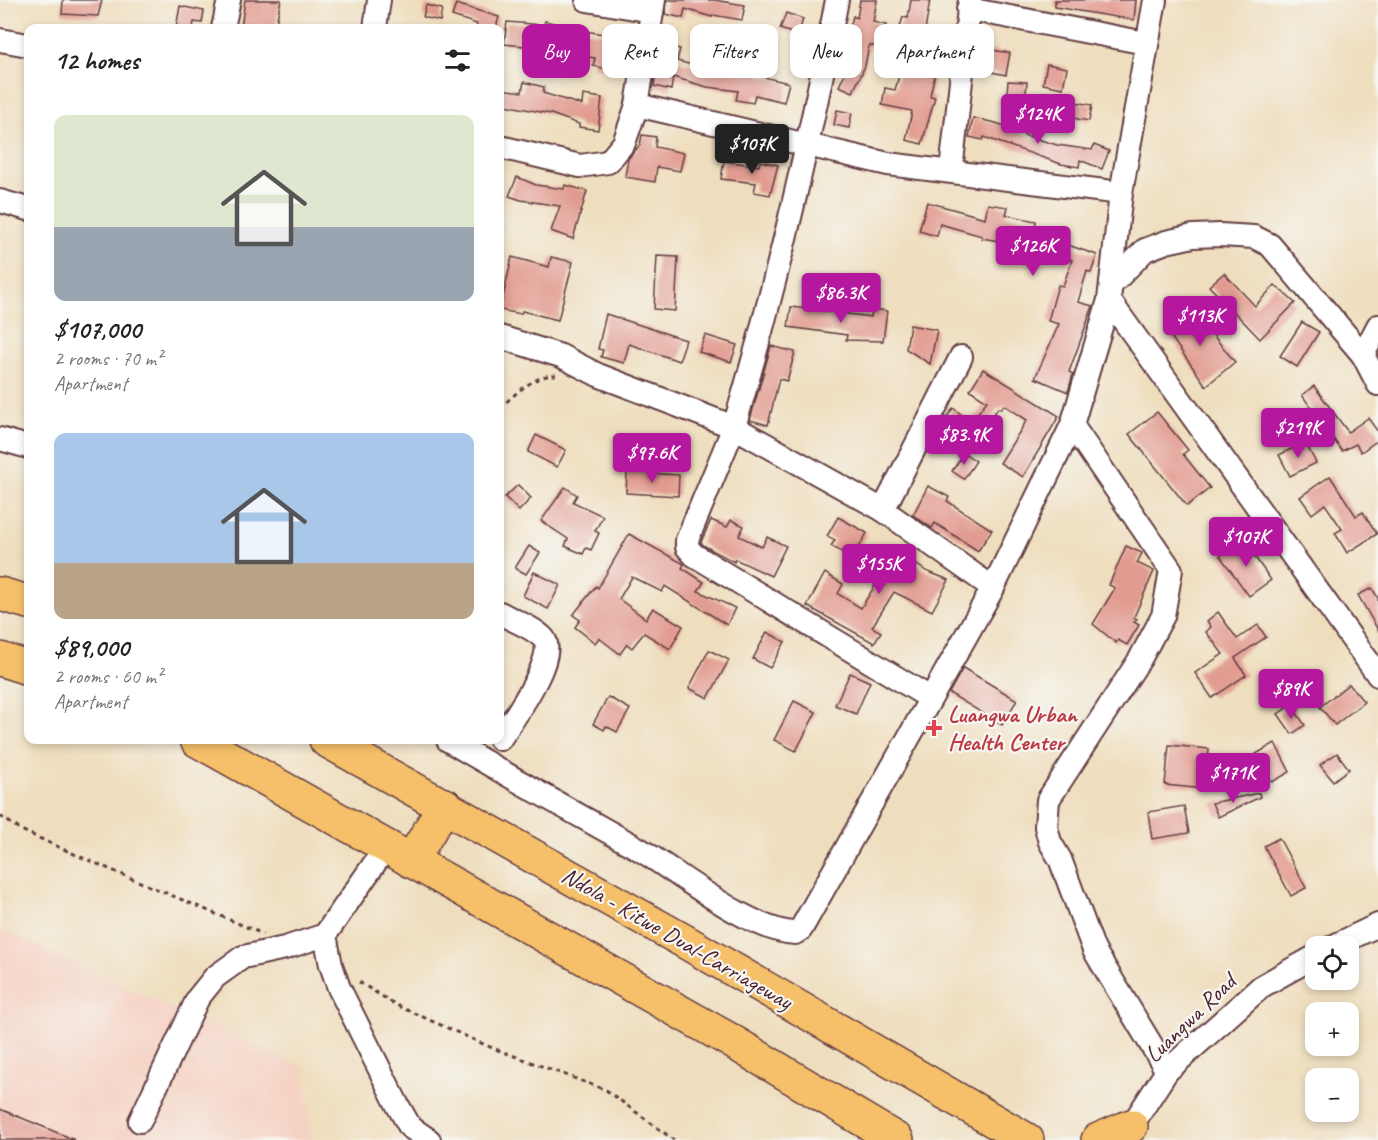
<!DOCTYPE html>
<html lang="en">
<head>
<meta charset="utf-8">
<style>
  :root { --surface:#fff; --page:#f2f2f2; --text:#222; --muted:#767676; --accent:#b5179e }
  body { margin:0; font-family:Caveat,sans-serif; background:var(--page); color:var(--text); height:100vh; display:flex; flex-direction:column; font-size:22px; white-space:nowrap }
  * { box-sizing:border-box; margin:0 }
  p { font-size:20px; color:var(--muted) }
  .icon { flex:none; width:33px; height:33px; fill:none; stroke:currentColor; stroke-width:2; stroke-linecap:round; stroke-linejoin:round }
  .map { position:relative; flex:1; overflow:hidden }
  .sheet { position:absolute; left:24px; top:24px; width:480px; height:720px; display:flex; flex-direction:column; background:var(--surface); border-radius:12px; box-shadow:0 3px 9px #0003 }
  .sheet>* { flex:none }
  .banner { position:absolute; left:522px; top:24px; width:570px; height:54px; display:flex; gap:12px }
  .tools { position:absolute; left:1305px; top:936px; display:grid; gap:12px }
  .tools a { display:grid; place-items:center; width:54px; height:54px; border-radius:12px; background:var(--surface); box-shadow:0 3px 9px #0003; font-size:30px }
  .price { position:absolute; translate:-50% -51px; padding:0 14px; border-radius:6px; background:var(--accent); color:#fff; font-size:20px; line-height:39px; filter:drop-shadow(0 2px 3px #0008) }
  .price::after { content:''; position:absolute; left:50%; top:36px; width:18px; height:14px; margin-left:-9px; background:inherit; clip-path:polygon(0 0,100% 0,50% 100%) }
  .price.selected { background:#222; color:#fff }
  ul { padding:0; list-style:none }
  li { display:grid; align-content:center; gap:12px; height:318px; padding:0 30px }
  li span { display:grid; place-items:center; height:186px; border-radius:12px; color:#555 }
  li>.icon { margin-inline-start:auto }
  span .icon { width:108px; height:108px; fill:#fffc; stroke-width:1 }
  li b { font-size:26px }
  h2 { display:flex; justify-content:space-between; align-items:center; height:72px; padding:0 30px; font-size:26px }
  .tag { padding:0 21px; border-radius:12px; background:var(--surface); box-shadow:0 3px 9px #0003; font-size:21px; line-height:54px }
  .tag.selected { background:var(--accent); color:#fff }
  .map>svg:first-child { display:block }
</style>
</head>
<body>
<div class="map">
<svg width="1378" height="1140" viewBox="0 0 1378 1140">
  <rect width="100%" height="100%" fill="#f6f6f2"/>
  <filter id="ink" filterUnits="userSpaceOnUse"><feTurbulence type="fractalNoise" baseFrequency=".0167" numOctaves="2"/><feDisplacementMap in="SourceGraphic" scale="12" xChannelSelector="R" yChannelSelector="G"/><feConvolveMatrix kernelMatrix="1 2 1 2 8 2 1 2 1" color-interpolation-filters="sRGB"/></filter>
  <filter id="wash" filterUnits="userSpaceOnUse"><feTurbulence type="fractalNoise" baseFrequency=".008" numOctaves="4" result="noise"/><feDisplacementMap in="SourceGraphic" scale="24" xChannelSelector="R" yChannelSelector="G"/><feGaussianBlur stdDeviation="1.35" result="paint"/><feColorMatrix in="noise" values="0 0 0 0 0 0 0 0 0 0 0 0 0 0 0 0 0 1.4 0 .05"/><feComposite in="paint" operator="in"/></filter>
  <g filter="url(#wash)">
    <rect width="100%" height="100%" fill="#efdebe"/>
    <path fill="#f5d2c2" d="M0,929l304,139 8,72h-312z"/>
    <g id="blocks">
      <g fill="#e29b90">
        <path d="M63,0h39l-4,16 -36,-2z"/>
        <path d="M245,0h36l-6,28h-34z"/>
        <path d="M667,0h47l31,5 -3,15 -29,-5 -1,2 -27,-8 -2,9 -18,-4z"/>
        <path d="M860,0h17l-4,22 13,3 -6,23 -11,-3 -4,21 -12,26 -14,-6 7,-15 5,-31 -4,-1 6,-23 4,2z"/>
        <path d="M911,0h19l-5,31 18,6 -13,59 5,1 -13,47 -16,-4 6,-29 -30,-6 3,-17 10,2 14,-50 -12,-4 6,-19 5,1z"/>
        <path d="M1055,0h81l-2,20 -79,-13z"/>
        <path d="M456,4l43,13 -3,11h-20l1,-4 -25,-8z"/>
        <path d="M426,5l16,4 -2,12 -17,-4z"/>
        <path d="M180,6l24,5 -2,12 -8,-1 -1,6h-17z"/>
        <path d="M786,13l17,6 -5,16 -18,-6z"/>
        <path d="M545,21l13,3 -1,3 60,9 -4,34 -20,-4 2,-8 -43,-6 -1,4 -18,-4 2,-5 -31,-3 3,-22 37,3z"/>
        <path d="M661,44l19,5 -3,12 35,9 1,-7 12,2 35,7 -1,4 30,7 -5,19 -29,-7 -2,8 -17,-3 2,-9 -31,-4 -34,-10 -2,13 -17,-4z"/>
        <path d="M986,49l24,4 -4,22 -24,-5z"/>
        <path d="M1047,64l20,4 -4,20 -20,-4z"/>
        <path d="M1008,81l19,1 -2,21 -19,-1z"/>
        <path d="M524,82l20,5 -1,6 39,12 1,-10 19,3 -4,32 -19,-3v-3l-28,-10 -51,-10v-15l22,3z"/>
        <path d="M1075,102l17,3 -3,16 -17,-3z"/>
        <path d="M837,110l15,3 -3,15 -15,-3z"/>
        <path d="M973,118l23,5 28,10v2l33,10 35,5 2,-5 15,6 -7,18 -22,-9 -1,7 -18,-3 -77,-27 -1,3 -14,-3z"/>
        <path d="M642,135l14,2 -1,10 29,6 -4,18 -23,-4 -2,15 -30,-5 3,-18 12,-14z"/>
        <path d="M724,161l35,5 1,-5 18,4 -8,30 -16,-3 2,-9 -35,-4z"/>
        <path d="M517,177l19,8 28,4 1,-4 22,6 -14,48 -22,-8 9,-25 -39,-6 -12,-4z"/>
        <path d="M927,202l58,16 3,-14 20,3 -2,8 30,6 -1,8 29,6 -2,8 35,12 -6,18 -4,-2 -9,31 15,4 -24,66 4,2 -5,18 -33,-14 24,-54 -11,-3 10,-36 5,1 9,-26 -62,-14 1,-3 -29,-5v-2l-42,-12 -3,12 -18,-5z"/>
        <path d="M657,256l21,1 -3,54 -21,-2z"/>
        <path d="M512,257l37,10 2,-10 22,5 -15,58 -36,-9 -1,3 -21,-4z"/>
        <path d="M1224,273l31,33 20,-21 20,18 -35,36 -51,-53z"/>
        <path d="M791,307l80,10 1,-8 15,2 -4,30 -37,-1 1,-5 -59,-8z"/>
        <path d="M1195,308l15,18 -3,2 28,34 -29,24 -40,-56z"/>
        <path d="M606,314l80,26 -7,21 -50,-17 -5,19 -23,-6 2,-7 -5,-1z"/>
        <path d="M1302,322l17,10 -22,35 -17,-11z"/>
        <path d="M910,325l27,5 -7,34 -24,-15z"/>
        <path d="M705,335l32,10 -6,17 -32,-10z"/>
        <path d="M771,346l24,6 -8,29 -8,-2 -11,46 -18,-5z"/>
        <path d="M983,369l76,47 -36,61 -23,-14 27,-43 -23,-15 -3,4 -3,-1 -28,40 -29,-22 12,-18 18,14 16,-21 -17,-11z"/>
        <path d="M1314,386l34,46 20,-14 10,14v8l-17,12 -5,-8 -14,7 -40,-56z"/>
        <path d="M1157,412l31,38 -5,4 27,34 -23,18 -58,-72z"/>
        <path d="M536,435l30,15 -9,17 -29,-15z"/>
        <path d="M1305,442l11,21 -26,13 -11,-21z"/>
        <path d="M964,453l12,8 -12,18 -12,-8z"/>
        <path d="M627,472l52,3 -1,21 -52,-3z"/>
        <path d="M1330,476l26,40 7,-4 14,22 -30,19 -12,-20 7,-4 -17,-25 -13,10 -12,-17z"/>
        <path d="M518,485l13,13 -12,13 -14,-14z"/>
        <path d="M928,486l21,11 -2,4 45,29 -14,21 -43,-28 -3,5 -19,-13z"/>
        <path d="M565,487l12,8 -4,7 30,14 -8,15 4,2 -8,17 -5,-2 -3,6 -18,-8 3,-7 -27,-18z"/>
        <path d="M838,517l29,16 -12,21 -8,-4 -2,4 -14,-8 4,-6 -8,-4z"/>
        <path d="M711,520l16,7 4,-7 13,6 -5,10 23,11 5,-10 19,9 -15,30 -36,-17 -1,3 -31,-17 -2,-3z"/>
        <path d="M629,534l55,30 -2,4 22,14 -6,9 37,17 -8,17 -62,-39 -3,6 -30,-15 -13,22 27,20 7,-11 30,18 -13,23 -26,-16 -12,15 -5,-4 -7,10 -21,-16 -4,5 -20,-16 5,-7 -7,-5 23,-29 2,2z"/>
        <path d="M1243,540l28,40 -22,16 -29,-40z"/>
        <path d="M529,546l11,7 -14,21 -11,-6z"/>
        <path d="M1126,546l16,7 -5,10 17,8 -20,46 3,2 -3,3 5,3 -12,20 -9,-5 -2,3 -23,-19 22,-36 -6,-3z"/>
        <path d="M891,547l35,24 23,9 -17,31 -38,-19 -22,35 9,5 -7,11 -67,-37 18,-33 18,11 -5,10 23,14 29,-46 -6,-4z"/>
        <path d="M534,572l26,13 -12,24 -25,-13z"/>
        <path d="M1372,588l6,10v32l-20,-35z"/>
        <path d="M1218,612l19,27 21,-14 8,12 -31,21 11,17 -34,23 -17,-25 28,-19 -17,-22 5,-5 -4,-6z"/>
        <path d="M767,632l18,10 -15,26 -17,-9z"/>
        <path d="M709,650l20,10 -21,38 -19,-10z"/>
        <path d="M963,668l54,32 -15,25 -53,-32z"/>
        <path d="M850,673l20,9 -14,32 -21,-9z"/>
        <path d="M1349,684l15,18 -29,23 -15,-18z"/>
        <path d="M608,697l22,12 -13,23 -11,-6 -2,4 -11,-6z"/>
        <path d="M794,701l22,11 -20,39 -22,-11z"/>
        <path d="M1291,705l14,20 -13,9 -14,-20z"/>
        <path d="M1275,743l15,29 -18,10 -16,-28z"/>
        <path d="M1169,745l40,4 -4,40 -40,-4z"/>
        <path d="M1337,753l12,16 -16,12 -13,-16z"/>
        <path d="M1259,793l1,4 -42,20 -6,-14z"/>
        <path d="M1184,806l5,27 -37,6 -4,-27z"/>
        <path d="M1279,838l27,50 -15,8 -27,-50z"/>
        <path d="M0,1109l75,31h-75z"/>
      </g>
    </g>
  </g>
  <g filter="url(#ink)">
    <use href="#blocks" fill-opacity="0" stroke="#633c41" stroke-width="1.5"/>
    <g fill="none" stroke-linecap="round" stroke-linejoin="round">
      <g stroke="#633c41" stroke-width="26">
        <g id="minor">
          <path d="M587,0l65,11"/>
          <path d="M837,0c-28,144 -61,286 -103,427l149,83 110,78"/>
          <path d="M968,9l178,34"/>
          <path d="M223,28l6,-28"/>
          <path d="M375,28l4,-28"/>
          <path d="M0,40l28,5"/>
          <path d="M637,105l251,59 233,29"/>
          <path d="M500,147l80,19 28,-4 16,-19 13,-38 17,-105"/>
          <path d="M951,171l19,-171"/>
          <path d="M0,201l28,8"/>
          <path d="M1112,284l33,-34 21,-8 27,-6 27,-1 34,2 16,8 93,110 15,29"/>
          <path d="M1109,300l269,375"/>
          <path d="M500,337l61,19 37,19 136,52 -47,113v7l7,8 236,143"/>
          <path d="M1363,355l15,-29"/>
          <path d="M1072,425l99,145 -8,46 -23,43 -92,141 -2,27 4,15 10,17 34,91 73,121"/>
          <path d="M0,439l28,8"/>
          <path d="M883,510l78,-153"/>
          <path d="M500,613c12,7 35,15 44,26 14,18 -33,83 -44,100"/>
          <path d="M448,740c63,38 127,73 191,109 40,24 111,82 156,84l6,-4 192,-341 79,-163 37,-125 12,-107 34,-193"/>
          <path d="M325,935l6,30 8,23 58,116 13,23 19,13"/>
          <path d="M1334,946l44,-21"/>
          <path d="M140,1121l58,-123 17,-21 28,-20 42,-9 40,-13 61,-88"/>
          <path d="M1123,1139l44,-68 95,-85 54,-30"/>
        </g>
      </g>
      <g stroke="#633c41" stroke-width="36">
        <g id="highway">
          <path d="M0,594l28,8"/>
          <path d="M0,659l28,9"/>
          <path d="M197,740l531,299 169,101"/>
          <path d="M326,740l358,201 343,199"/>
          <path d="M411,861l34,-56"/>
          <path d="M1098,1140l33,-14"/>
        </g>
      </g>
      <g stroke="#633c41" stroke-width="3" stroke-dasharray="4.5 4.5" stroke-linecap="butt">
        <path d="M500,408c15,-14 34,-33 56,-33"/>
        <path d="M0,816l21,14 62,28 180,76"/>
        <path d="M359,982l37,23 94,42 116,43 68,50"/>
      </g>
      <use href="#minor" stroke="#fff" stroke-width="22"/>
      <use href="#highway" stroke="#f6c06b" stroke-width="33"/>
    </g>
  </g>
  <path fill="#e0444e" stroke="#f6f6f2" stroke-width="2" d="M931 719h6v6h6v6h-6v6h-6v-6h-6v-6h6z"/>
  <g text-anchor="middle" stroke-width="4.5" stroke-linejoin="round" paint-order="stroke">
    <g font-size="24" font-weight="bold" fill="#be3a42" stroke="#f6f6f2" text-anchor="start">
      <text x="948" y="722">Luangwa Urban<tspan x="948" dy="28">Health Center</tspan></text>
    </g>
    <g font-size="24" fill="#4a1f2b" stroke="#f6f6f2">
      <text transform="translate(677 938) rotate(30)" y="8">Ndola - Kitwe Dual-Carriageway</text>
      <text transform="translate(1190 1018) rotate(-44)" y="8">Luangwa Road</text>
    </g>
  </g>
</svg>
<div class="tools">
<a><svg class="icon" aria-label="locate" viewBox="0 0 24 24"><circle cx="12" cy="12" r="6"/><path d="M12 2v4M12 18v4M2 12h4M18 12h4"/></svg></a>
<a>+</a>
<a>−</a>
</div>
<b class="price" style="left:1038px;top:145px">$124K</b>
<b class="price selected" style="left:752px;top:175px">$107K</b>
<b class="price" style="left:1033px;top:277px">$126K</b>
<b class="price" style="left:841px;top:324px">$86.3K</b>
<b class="price" style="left:1200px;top:347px">$113K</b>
<b class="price" style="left:1298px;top:459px">$219K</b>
<b class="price" style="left:964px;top:466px">$83.9K</b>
<b class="price" style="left:652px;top:484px">$97.6K</b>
<b class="price" style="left:1246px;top:568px">$107K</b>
<b class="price" style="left:879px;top:595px">$155K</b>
<b class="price" style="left:1291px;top:720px">$89K</b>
<b class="price" style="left:1233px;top:804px">$171K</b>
<div class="banner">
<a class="tag selected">Buy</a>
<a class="tag">Rent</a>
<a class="tag">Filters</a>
<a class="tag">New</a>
<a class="tag">Apartment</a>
</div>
<section class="sheet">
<h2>12 homes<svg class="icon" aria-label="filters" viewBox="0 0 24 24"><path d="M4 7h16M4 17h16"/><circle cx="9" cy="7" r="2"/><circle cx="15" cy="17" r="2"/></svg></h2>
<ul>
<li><span style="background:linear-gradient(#dfe7d0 60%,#9aa5b1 0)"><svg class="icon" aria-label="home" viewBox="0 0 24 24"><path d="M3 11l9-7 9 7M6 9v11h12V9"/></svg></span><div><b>$107,000</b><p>2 rooms · 70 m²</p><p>Apartment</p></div></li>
<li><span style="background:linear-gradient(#a9c7e8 70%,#b9a48a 0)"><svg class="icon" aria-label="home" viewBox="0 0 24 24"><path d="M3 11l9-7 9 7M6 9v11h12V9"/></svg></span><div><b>$89,000</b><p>2 rooms · 60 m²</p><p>Apartment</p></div></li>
</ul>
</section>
</div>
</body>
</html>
